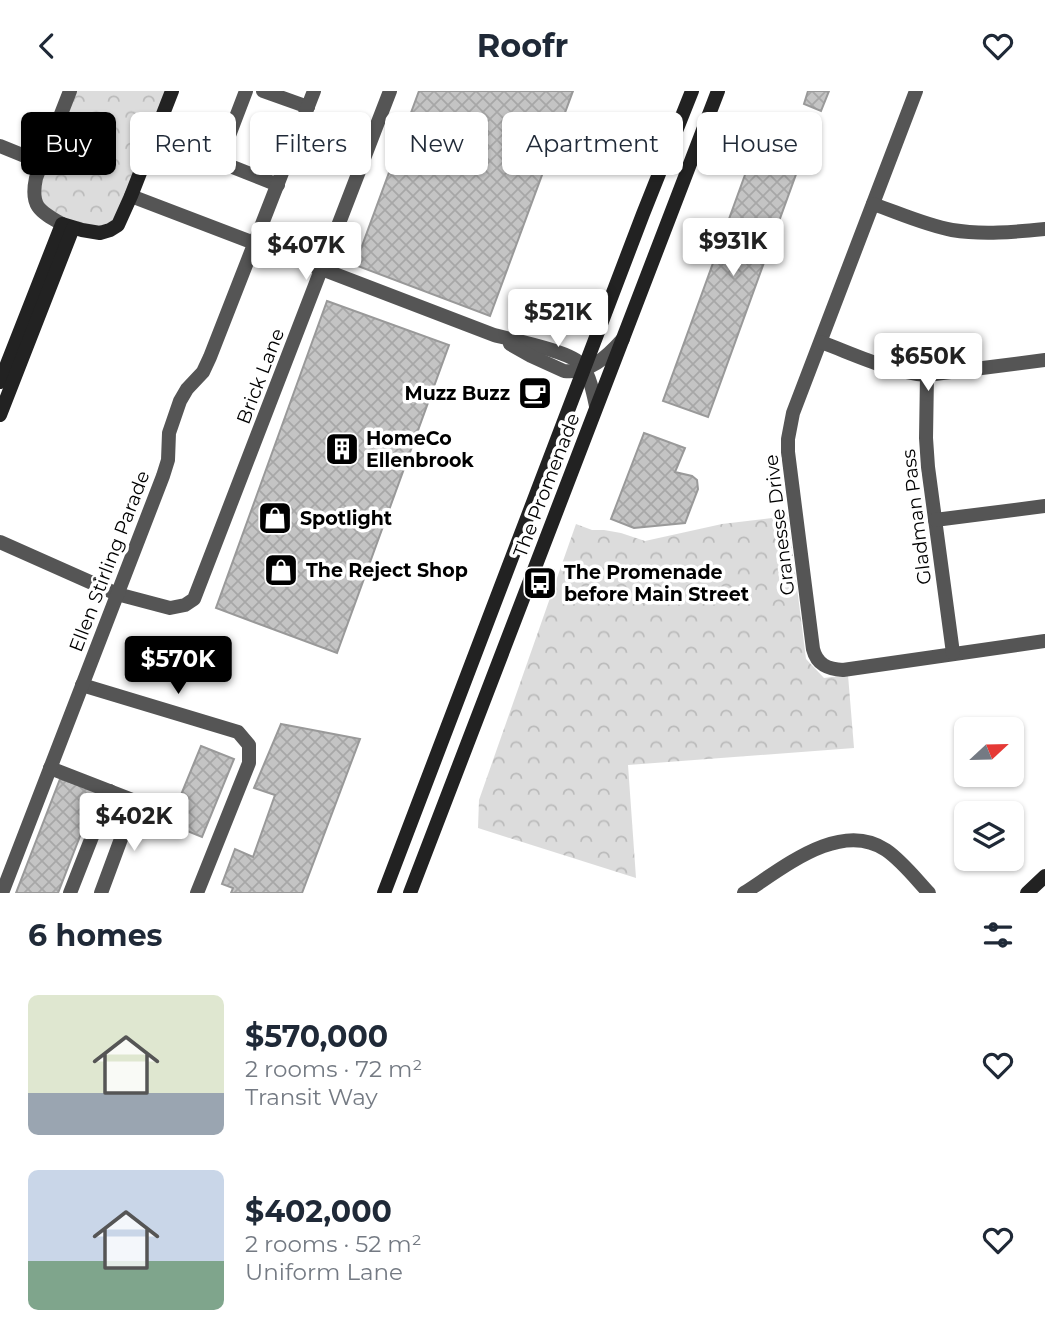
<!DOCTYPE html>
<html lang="en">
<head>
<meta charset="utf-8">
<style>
  :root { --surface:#fff; --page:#f6f6f7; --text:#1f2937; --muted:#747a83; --accent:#000 }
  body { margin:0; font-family:Montserrat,sans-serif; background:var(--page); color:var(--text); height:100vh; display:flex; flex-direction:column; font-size:26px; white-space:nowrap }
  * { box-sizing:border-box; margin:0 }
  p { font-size:23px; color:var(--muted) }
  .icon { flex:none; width:38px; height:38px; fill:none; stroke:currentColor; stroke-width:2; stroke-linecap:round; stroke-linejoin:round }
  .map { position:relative; height:802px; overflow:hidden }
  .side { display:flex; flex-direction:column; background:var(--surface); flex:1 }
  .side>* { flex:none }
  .guide { position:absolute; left:21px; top:21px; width:1004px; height:63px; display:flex; gap:14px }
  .needle { width:46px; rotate:68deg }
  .buttons { position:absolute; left:954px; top:626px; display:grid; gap:14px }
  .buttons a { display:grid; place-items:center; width:70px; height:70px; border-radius:10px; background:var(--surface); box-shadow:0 2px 5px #0004; font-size:35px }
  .price { position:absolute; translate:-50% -60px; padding:0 16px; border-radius:7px; background:#fff; color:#222; font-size:23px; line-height:46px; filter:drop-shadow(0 2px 4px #0008) }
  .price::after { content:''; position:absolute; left:50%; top:42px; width:21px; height:16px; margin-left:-10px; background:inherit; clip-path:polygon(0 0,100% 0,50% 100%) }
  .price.on { background:var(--accent); color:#fff }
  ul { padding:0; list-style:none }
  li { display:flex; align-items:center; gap:21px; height:175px; padding:0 28px }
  li span { display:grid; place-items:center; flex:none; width:196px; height:140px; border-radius:10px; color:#555 }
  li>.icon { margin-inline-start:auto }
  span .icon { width:84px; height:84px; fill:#fffc; stroke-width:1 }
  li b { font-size:30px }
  h2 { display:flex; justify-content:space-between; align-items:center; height:84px; padding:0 28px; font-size:30px }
  .chip { padding:0 24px; border-radius:10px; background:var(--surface); box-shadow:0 2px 5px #0004; font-size:24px; line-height:63px }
  .chip.on { background:var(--accent); color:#fff }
  header { display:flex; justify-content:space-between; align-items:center; height:91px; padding:0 28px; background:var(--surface); font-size:32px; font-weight:700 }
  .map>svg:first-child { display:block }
</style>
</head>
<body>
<header><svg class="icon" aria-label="back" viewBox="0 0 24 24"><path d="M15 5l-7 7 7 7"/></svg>Roofr<svg class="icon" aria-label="heart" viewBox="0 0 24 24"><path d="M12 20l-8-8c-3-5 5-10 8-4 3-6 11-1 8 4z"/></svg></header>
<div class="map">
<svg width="1045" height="802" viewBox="0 0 1045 802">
  <defs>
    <pattern id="forest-crowns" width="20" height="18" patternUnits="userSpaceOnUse" patternTransform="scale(1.75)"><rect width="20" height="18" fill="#dcdcdc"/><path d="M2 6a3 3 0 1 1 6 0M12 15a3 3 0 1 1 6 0" fill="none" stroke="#bbb"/></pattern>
    <pattern id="building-cross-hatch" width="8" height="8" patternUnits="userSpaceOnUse" patternTransform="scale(1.75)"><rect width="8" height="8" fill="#c4c4c4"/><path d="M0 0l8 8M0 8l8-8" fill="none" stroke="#a7a7a7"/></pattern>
  </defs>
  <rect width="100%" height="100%" fill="#fff"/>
  <g fill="url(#forest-crowns)">
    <path d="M70,0h102l-62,139 -59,-12 -18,-29z"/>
    <path d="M788,425l18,143 18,19 24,-3 6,73 -226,17 8,113 -158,-50 1,-28 97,-276 16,6h12l17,3 24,8 77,-17z"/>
  </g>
  <g fill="url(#building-cross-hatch)" stroke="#999" stroke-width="2">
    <path d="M419,0h154l-83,225 -135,-51z"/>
    <path d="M808,0h21l-8,20 -17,-7z"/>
    <path d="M758,48l45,16 -95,262 -45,-16z"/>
    <path d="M327,210l122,44 -112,308 -121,-45z"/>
    <path d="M644,342l41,15 -10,24 17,4 5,4 1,9 -13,34 -51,5 -23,-9z"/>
    <path d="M281,633l79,15 -58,154h-71l2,-5 -11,-4 13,-35 18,8 22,-62 -21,-7z"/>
    <path d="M201,655l33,13 -32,78 -17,-7 -2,5 -16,-6z"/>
    <path d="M60,688l39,12 2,5 -2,6 -5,-2 -36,93h-42z"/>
  </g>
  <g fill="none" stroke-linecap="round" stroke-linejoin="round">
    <g stroke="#555" stroke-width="14">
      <path d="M246,0l-26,68 1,3 4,2 53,21"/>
      <path d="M263,0l45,16"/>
      <path d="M916,0l-123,322 -5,26v13l25,197c4,16 15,20 30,21l202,-29"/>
      <path d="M0,55l42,17"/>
      <path d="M131,105l363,139c18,5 77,16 88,30 8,12 11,27 14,41"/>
      <path d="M873,113c26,9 52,21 79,26 30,5 63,2 93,-1"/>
      <path d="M62,133c-23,-13 -32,-18 -26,-46l34,-87"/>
      <path d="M821,251c35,13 69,30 106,33l118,-15"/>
      <path d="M510,253l21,12 33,15c25,3 43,-14 59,-32"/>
      <path d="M927,284l-1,63 2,29 25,186"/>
      <path d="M935,429l110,-14"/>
      <path d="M0,451l117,52 53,14 15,-3 9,-6 196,-508"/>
      <path d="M82,594l156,47 11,13v18l-52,130"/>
      <path d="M50,677l85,33 -34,92"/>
      <path d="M2,802l161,-417 5,-16 1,-27 11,-32 7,-12 16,-17 7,-15 104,-266"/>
      <path d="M70,802l40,-102"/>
      <path d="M744,802c38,-24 96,-74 142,-43 16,11 30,29 43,43"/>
    </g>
    <g stroke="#222" stroke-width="14">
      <path d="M0,291l62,-158 20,6 18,3 10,-3 8,-5 13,-29 41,-105"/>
      <path d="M0,324l73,-187"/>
      <path d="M384,802l259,-679 49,-123"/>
      <path d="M410,802l308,-802"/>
      <path d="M1027,802l18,-17"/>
    </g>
  </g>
  <defs>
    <g id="cafe-square" transform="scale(1.75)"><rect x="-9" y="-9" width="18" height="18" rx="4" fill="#000" stroke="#fff"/><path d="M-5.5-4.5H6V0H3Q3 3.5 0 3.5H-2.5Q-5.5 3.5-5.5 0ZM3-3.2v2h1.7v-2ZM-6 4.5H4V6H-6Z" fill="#fff"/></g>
    <g id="building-square" transform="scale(1.75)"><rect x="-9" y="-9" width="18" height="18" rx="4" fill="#000" stroke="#fff"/><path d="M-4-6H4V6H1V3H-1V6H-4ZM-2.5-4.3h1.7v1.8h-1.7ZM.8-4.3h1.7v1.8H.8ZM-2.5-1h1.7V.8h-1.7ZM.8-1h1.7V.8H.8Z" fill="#fff"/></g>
    <g id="shop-square" transform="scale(1.75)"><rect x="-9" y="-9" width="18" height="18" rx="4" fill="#000" stroke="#fff"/><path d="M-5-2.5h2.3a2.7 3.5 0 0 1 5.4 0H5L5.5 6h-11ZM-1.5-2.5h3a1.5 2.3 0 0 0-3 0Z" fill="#fff"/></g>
    <g id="bus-square" transform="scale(1.75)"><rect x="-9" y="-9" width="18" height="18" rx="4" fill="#000" stroke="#fff"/><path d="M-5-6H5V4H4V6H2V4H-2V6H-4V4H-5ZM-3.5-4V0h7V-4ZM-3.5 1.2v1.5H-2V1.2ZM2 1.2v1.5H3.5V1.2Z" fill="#fff"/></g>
  </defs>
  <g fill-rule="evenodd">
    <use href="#cafe-square" x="535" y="302"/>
    <use href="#building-square" x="342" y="358"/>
    <use href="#shop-square" x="275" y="427"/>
    <use href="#shop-square" x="281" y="479"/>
    <use href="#bus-square" x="540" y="492"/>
  </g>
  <g text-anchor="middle" stroke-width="7" stroke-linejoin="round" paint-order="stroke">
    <g font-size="19" fill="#000" stroke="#fff">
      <text transform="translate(260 285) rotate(-69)" y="7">Brick Lane</text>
      <text transform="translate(546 394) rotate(-69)" y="7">The Promenade</text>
      <text transform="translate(916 426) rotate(-97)" y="7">Gladman Pass</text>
      <text transform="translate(779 434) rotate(-97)" y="7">Granesse Drive</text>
      <text transform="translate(109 470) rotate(-69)" y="7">Ellen Stirling Parade</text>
    </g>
    <g font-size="19" font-weight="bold" fill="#000" stroke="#fff" text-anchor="start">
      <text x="510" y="309" text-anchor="end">Muzz Buzz</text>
      <text x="366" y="354">HomeCo<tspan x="366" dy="22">Ellenbrook</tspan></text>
      <text x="300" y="434">Spotlight</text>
      <text x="306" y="486">The Reject Shop</text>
      <text x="564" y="488">The Promenade<tspan x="564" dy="22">before Main Street</tspan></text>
    </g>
  </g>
</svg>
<div class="buttons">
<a><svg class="needle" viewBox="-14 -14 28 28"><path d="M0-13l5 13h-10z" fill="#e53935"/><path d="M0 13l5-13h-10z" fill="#747a83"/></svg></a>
<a><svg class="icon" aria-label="layers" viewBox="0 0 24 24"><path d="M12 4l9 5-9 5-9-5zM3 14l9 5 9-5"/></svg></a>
</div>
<b class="price" style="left:733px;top:187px">$931K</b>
<b class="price" style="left:306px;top:191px">$407K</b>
<b class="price" style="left:558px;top:258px">$521K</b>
<b class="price" style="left:928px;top:302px">$650K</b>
<b class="price on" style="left:178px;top:605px">$570K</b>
<b class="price" style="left:134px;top:762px">$402K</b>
<div class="guide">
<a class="chip on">Buy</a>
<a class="chip">Rent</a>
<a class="chip">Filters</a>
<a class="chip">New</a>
<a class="chip">Apartment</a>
<a class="chip">House</a>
</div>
</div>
<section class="side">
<h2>6 homes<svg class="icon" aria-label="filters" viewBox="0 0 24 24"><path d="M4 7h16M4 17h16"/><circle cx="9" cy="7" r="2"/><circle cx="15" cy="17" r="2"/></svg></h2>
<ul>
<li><span style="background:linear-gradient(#dfe7d0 70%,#9aa5b1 0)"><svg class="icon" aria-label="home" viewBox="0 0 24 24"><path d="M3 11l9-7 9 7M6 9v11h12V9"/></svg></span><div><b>$570,000</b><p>2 rooms · 72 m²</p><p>Transit Way</p></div><svg class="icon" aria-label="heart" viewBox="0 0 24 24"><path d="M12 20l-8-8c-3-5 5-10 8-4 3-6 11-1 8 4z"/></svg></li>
<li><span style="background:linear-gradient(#c9d6e8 65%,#7fa58c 0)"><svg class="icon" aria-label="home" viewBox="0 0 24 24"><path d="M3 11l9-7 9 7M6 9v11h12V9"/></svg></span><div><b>$402,000</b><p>2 rooms · 52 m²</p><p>Uniform Lane</p></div><svg class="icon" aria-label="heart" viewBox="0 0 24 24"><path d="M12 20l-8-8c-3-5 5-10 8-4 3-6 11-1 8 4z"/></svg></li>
</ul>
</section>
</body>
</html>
